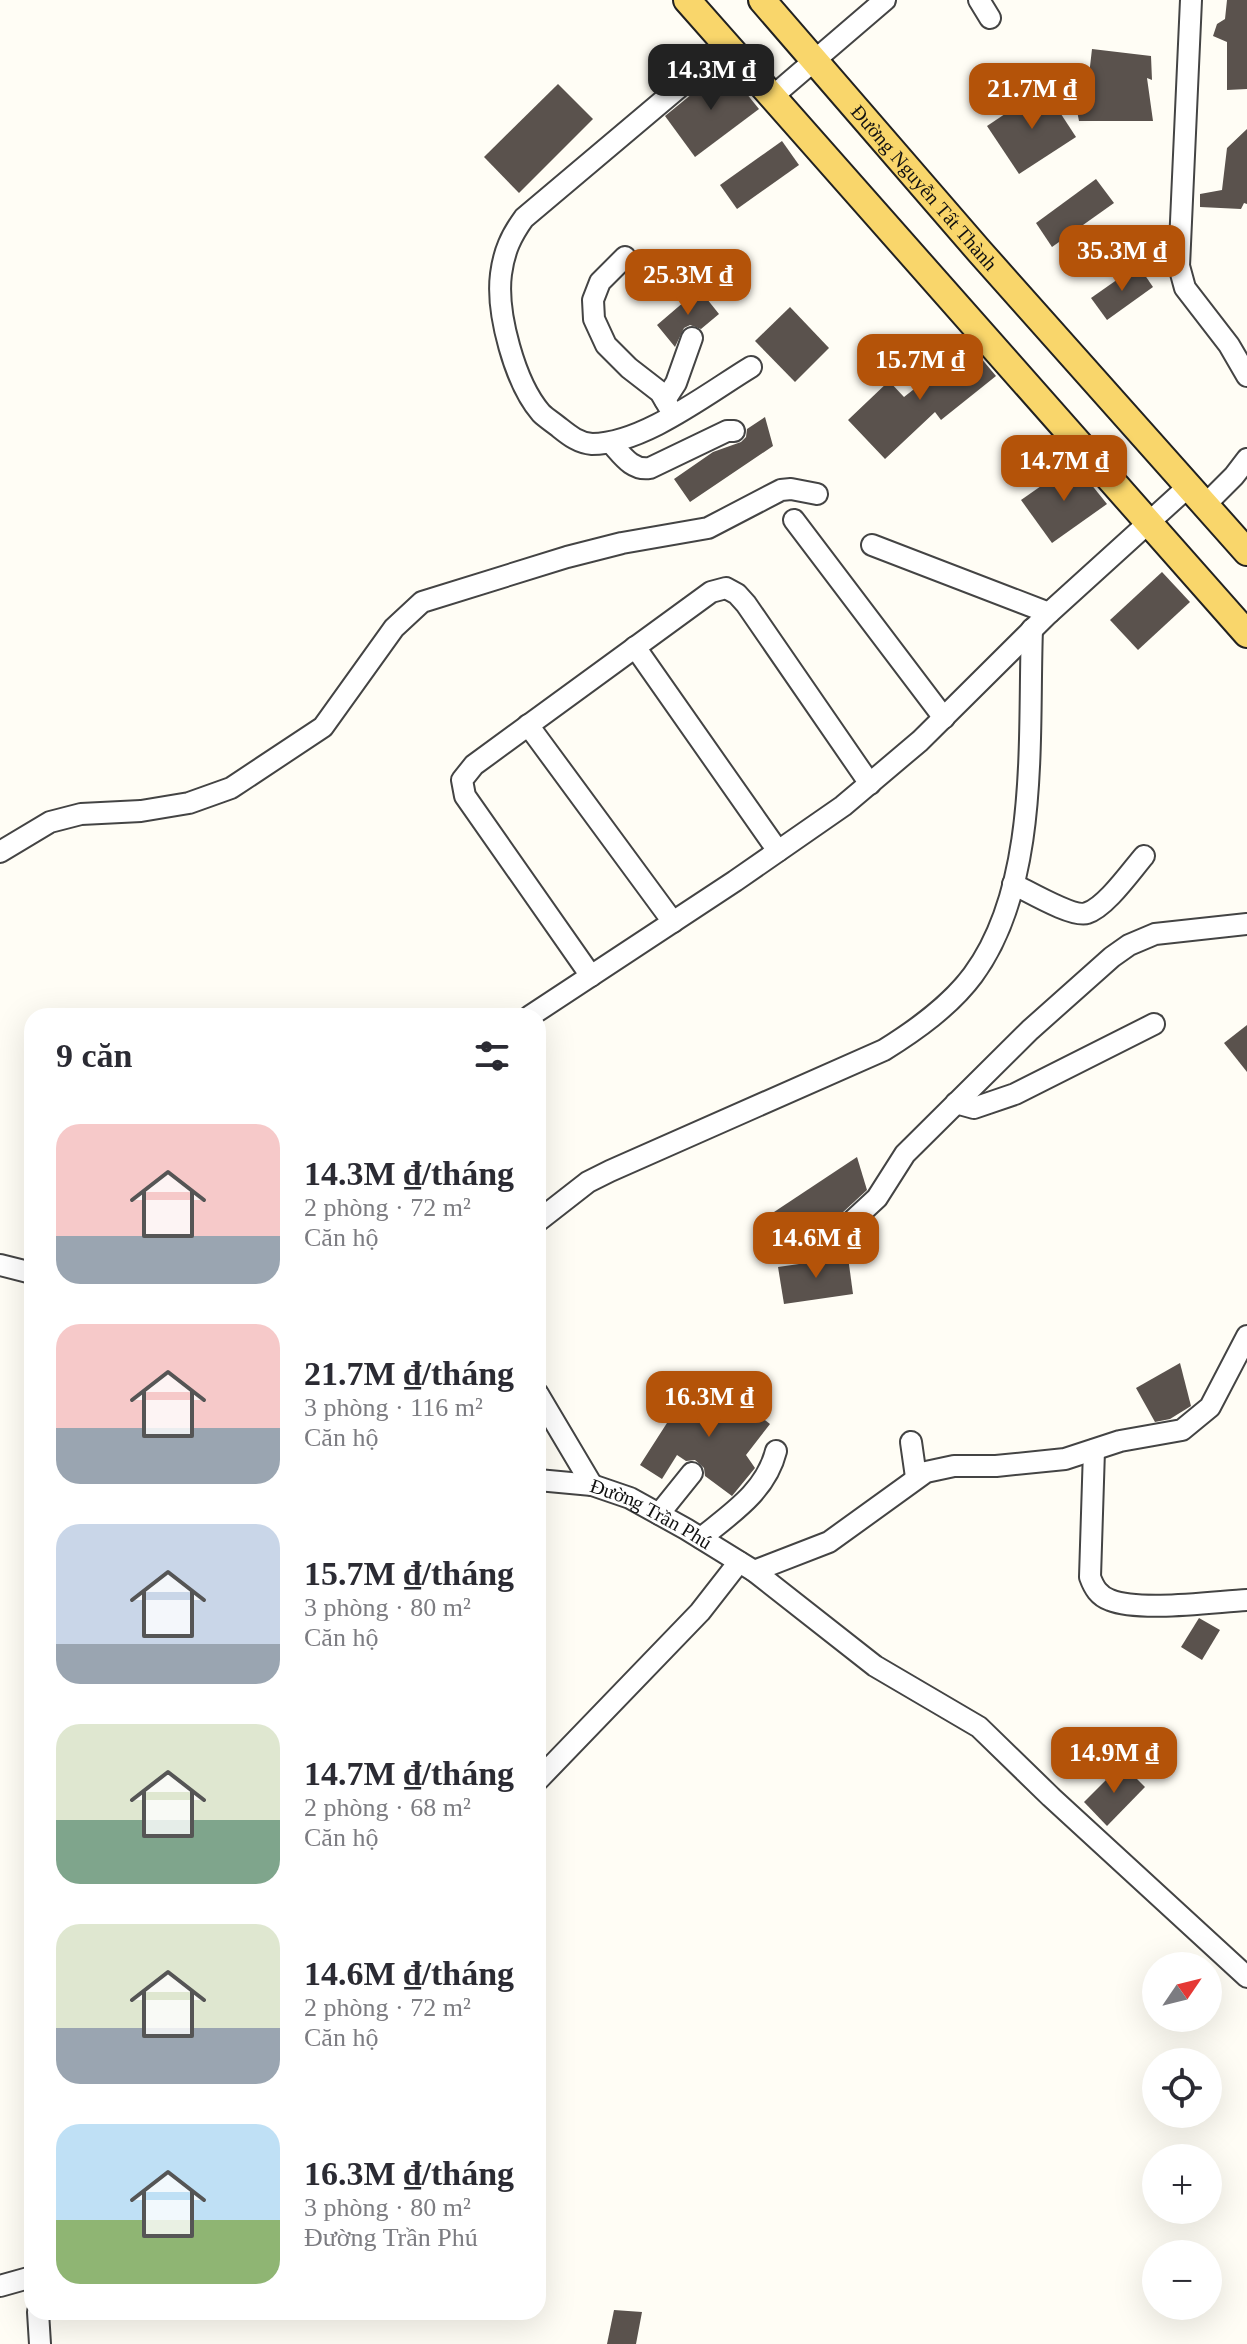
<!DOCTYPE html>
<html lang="vi">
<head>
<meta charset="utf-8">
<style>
  :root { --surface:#fff; --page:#f7f7f7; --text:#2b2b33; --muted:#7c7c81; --accent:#b45309 }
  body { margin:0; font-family:"Times New Roman",serif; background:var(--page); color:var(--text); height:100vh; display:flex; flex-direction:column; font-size:30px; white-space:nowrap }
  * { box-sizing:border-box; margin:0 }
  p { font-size:26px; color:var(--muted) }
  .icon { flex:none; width:44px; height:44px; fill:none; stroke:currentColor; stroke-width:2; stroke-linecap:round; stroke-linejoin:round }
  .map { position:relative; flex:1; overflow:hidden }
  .details { position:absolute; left:24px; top:1008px; width:522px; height:1312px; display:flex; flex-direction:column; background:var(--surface); border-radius:24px; box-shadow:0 8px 32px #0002 }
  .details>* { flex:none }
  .needle { width:52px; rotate:55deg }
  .buttons { position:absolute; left:1142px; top:1952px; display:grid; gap:16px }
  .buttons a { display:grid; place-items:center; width:80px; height:80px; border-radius:50%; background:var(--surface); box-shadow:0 8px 32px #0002; font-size:40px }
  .price { position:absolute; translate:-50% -68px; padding:0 18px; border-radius:16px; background:var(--accent); color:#fff; font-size:26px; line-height:52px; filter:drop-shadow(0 2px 4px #0008) }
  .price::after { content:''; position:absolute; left:50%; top:48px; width:24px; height:18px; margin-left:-12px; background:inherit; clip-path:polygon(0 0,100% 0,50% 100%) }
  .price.active { background:#222; color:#fff }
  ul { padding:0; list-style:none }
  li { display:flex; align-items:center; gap:24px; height:200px; padding:0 32px }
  li span { display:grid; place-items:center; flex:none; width:224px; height:160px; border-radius:24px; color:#555 }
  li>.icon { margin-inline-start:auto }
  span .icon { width:96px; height:96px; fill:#fffc; stroke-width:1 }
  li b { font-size:34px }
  h2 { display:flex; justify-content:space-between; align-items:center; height:96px; padding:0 32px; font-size:34px }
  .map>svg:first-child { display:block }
</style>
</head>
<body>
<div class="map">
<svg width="1247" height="2344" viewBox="0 0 1247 2344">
  <rect width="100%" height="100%" fill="#fffdf5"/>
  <g fill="#5a524d">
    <path d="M1227,0h20v89l-20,1v-48l-14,-6 4,-12 8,-5z"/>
    <path d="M1092,49l59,7 1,24 -5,-2 6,43h-74l-7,-35 16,-2z"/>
    <path d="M725,67l34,42 -64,48 -30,-41z"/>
    <path d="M558,84l35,35 -74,74 -35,-36z"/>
    <path d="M1044,88l32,49 -57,37 -32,-48z"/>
    <path d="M1247,129v75l-3,-1 -3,6 -41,-2v-13l22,-4 5,-42z"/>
    <path d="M782,141l17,24 -62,44 -17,-24z"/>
    <path d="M1096,179l18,24 -62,44 -16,-24z"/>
    <path d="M1138,265l15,22 -46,33 -16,-22z"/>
    <path d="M699,289l20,25 -18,15 -11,-4 -6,3 -9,19 -18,-22z"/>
    <path d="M790,307l39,41 -34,34 -40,-41z"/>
    <path d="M970,345l26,31 -55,44 -6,-8 -50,47 -37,-39 41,-39 15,16z"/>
    <path d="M765,417l8,29 -83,56 -16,-23 39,-27 28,-10 5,-5 1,-8z"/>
    <path d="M1074,463l33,41 -55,39 -31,-43z"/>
    <path d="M1162,572l28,30 -52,48 -28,-30z"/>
    <path d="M1247,1025v47l-23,-29z"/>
    <path d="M857,1157l10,33 -38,35 -51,38 -7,-49z"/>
    <path d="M848,1257l5,37 -69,10 -6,-37z"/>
    <path d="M1180,1363l11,43 -21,13 -15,3 -19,-34z"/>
    <path d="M692,1384l35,22 8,-9 35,27 -24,31 9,13 -23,28 -27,-20 -1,-8 -9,-8 -9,1 -9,-6 -15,24 -22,-14z"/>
    <path d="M1199,1618l21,12 -18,30 -21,-13z"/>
    <path d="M1122,1764l23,23 -38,39 -23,-24z"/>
    <path d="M614,2310l28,2 -6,32h-29z"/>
  </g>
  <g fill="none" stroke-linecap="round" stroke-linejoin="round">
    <g stroke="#444" stroke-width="24">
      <g id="minor">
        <path d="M979,0l11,18"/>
        <path d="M1191,0l-12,266 6,22 44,57 18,31"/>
        <path d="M728,46l-204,172c-13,18 -20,33 -23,56 -5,39 14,109 40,139 5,5 13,10 19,15 10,8 19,15 32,16 51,0 116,-51 159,-77"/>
        <path d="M773,96l112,-96"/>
        <path d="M625,257l-25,25 -7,18 1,19 12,26 23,23 31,24 13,22"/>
        <path d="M665,400l11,-17 16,-45"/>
        <path d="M611,443c11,12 21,28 39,25l77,-37h7"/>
        <path d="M1206,504l28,-28 13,-17"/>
        <path d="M794,520l150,198"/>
        <path d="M872,545l177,68"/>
        <path d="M635,647l143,204"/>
        <path d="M528,725l145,197"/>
        <path d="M0,852l50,-30 31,-8 60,-3 48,-8 42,-15 92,-61 71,-99 28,-26 145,-45 55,-14 86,-15 73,-38 10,-1 26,5"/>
        <path d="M1013,884c15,7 60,34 74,29 19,-6 44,-42 57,-57"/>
        <path d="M591,976l-126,-180 -3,-16 12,-15 237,-173 15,-4 11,6 9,10 124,180"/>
        <path d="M530,1016l205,-135 108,-75 77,-65 129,-128 140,-127"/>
        <path d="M956,1103l18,5 41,-14 139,-70"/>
        <path d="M538,1221l50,-39 22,-11 274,-121c32,-20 66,-44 89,-75 67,-91 55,-238 59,-346"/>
        <path d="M823,1248l54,-50 28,-44 125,-124 82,-73 17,-12 26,-11 92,-10"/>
        <path d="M0,1265l32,8"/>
        <path d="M538,1394l54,91"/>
        <path d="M911,1442l5,35"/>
        <path d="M1094,1450l-4,127c4,11 9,19 20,23 30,12 102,2 137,0"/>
        <path id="s1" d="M538,1480l54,5 38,13 56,31 68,42 121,95 104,61 72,70 196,180"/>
        <path d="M659,1514l33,-41"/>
        <path d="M701,1538c31,-25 65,-47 75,-87"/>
        <path d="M754,1571l75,-29 97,-70 28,-6h42l69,-7 55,-18 62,-11 28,-23 37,-71"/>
        <path d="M538,1780l162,-168 39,-50"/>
        <path d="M0,2286l32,-9"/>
        <path d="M38,2312l2,32"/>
      </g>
    </g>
    <g stroke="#222" stroke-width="30">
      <g id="major">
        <path d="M687,0l560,634"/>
        <path id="s2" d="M762,0l218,252 267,300"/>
      </g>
    </g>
    <use href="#minor" stroke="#fff" stroke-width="20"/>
    <use href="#major" stroke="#f9d66b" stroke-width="26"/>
  </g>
  <g text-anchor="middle" stroke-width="8" stroke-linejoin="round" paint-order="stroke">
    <g font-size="20" fill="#111" stroke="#fff">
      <text dy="7" stroke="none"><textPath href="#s2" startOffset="248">Đường Nguyễn Tất Thành</textPath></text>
      <text dy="7" stroke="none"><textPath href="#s1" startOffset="120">Đường Trần Phú</textPath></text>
    </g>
  </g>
</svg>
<div class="buttons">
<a><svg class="needle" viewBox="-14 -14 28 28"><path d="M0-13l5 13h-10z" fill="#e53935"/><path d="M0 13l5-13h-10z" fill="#7c7c81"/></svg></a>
<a><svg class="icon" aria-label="locate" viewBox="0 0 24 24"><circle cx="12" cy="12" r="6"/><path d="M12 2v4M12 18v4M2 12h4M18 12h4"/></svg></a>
<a>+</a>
<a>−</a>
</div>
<b class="price active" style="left:711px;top:112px">14.3M ₫</b>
<b class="price" style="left:1032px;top:131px">21.7M ₫</b>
<b class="price" style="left:1122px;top:293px">35.3M ₫</b>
<b class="price" style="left:688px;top:317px">25.3M ₫</b>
<b class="price" style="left:920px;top:402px">15.7M ₫</b>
<b class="price" style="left:1064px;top:503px">14.7M ₫</b>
<b class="price" style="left:816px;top:1280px">14.6M ₫</b>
<b class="price" style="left:709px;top:1439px">16.3M ₫</b>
<b class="price" style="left:1114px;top:1795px">14.9M ₫</b>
<section class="details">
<h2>9 căn<svg class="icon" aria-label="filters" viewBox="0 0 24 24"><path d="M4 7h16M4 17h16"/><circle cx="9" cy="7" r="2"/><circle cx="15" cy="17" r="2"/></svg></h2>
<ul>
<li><span style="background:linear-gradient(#f6c9c9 70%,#9aa5b1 0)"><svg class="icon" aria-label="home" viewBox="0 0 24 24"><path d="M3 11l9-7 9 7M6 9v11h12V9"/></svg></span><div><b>14.3M ₫/tháng</b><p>2 phòng · 72 m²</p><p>Căn hộ</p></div></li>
<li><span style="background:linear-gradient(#f6c9c9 65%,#9aa5b1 0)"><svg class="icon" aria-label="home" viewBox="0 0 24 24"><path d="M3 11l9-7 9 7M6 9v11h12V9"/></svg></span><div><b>21.7M ₫/tháng</b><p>3 phòng · 116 m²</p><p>Căn hộ</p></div></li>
<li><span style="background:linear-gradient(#c9d6e8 75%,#9aa5b1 0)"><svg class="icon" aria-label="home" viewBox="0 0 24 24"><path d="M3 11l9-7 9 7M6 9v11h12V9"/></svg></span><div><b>15.7M ₫/tháng</b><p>3 phòng · 80 m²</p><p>Căn hộ</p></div></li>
<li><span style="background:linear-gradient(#dfe7d0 60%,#7fa58c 0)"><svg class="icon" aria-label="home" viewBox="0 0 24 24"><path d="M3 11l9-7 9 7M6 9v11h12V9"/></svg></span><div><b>14.7M ₫/tháng</b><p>2 phòng · 68 m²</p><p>Căn hộ</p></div></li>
<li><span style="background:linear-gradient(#dfe7d0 65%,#9aa5b1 0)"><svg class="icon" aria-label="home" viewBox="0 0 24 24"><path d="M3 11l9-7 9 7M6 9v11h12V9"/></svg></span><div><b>14.6M ₫/tháng</b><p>2 phòng · 72 m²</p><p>Căn hộ</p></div></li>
<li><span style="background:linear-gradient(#bfe0f5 60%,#8fb573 0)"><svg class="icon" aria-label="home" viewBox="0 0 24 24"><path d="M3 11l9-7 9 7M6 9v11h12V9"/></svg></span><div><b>16.3M ₫/tháng</b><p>3 phòng · 80 m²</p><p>Đường Trần Phú</p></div></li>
</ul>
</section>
</div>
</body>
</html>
